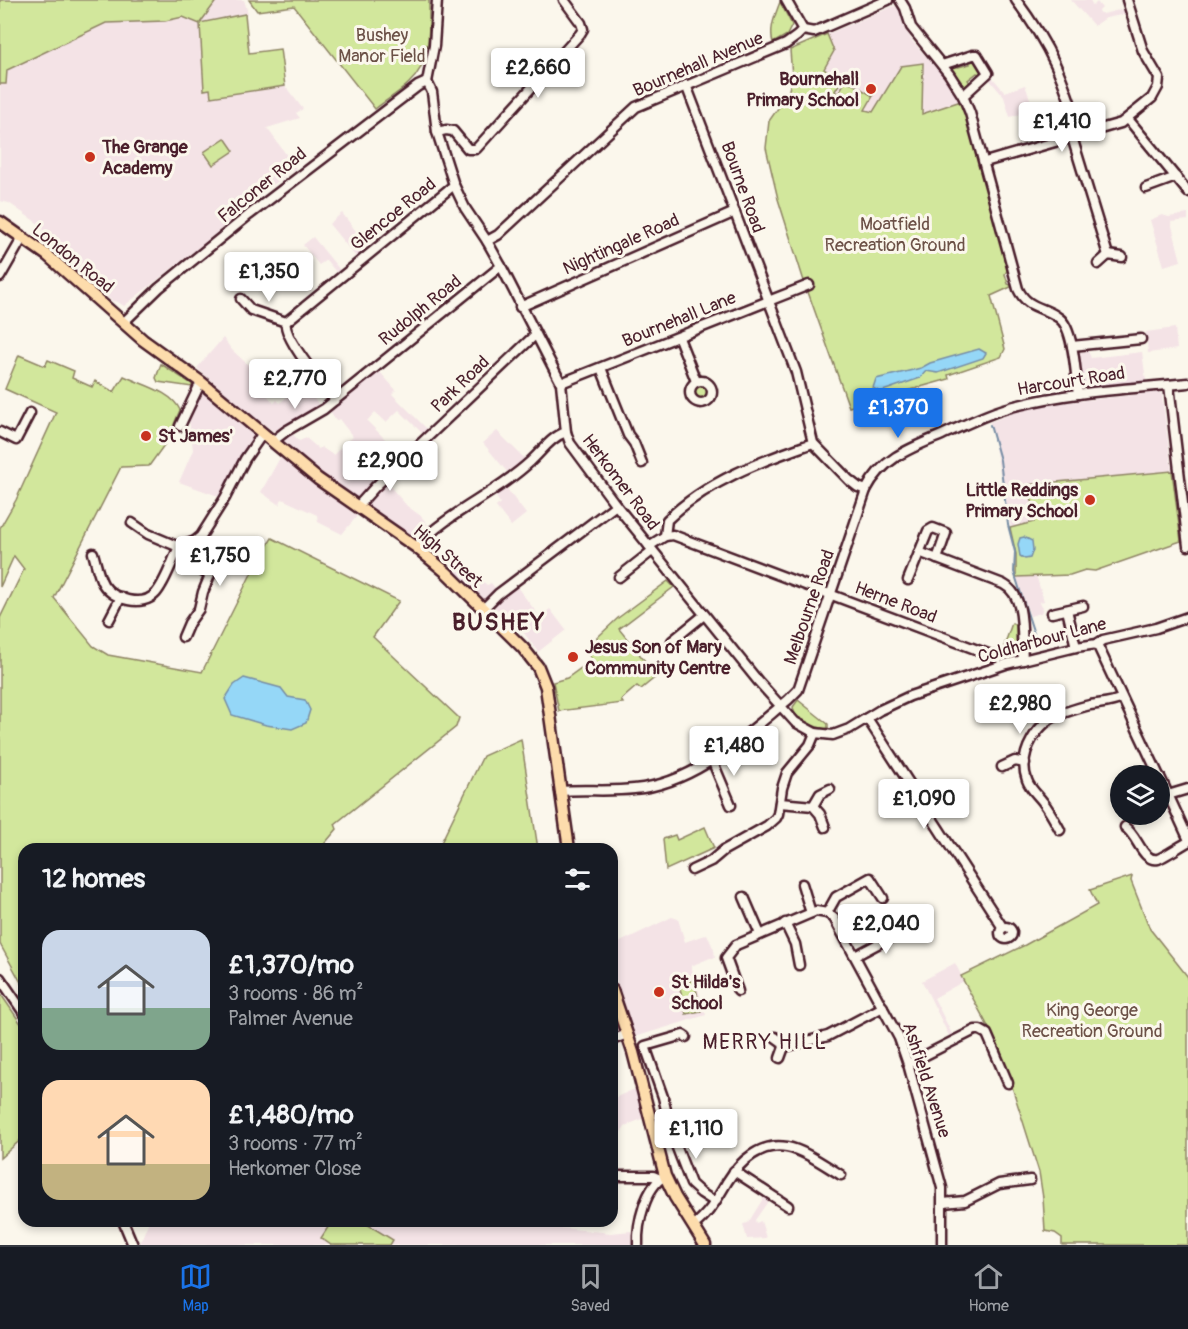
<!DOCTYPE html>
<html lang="en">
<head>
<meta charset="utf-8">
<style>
  :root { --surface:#171b24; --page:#242831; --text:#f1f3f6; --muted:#9ea1a6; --line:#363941; --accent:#1a73e8 }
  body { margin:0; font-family:Pangolin,sans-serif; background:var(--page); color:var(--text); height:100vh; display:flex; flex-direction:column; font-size:22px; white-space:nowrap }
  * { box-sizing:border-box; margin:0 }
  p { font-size:20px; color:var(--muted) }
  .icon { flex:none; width:33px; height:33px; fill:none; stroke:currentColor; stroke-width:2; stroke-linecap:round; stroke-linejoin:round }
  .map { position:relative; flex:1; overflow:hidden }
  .details { position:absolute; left:18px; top:843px; width:600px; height:384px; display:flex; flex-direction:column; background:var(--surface); border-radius:18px; box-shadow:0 3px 9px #0003 }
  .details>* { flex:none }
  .buttons { position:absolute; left:1110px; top:765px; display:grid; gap:12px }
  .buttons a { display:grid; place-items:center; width:60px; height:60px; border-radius:50%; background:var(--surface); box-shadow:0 3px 9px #0003; font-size:30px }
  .price { position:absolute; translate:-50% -51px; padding:0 14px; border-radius:6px; background:#fff; color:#222; font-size:20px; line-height:39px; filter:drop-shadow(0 2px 3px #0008) }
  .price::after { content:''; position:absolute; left:50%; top:36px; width:18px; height:14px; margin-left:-9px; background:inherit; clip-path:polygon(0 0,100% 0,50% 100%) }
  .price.selected { background:var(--accent); color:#fff }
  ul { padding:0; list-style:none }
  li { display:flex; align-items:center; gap:18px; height:150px; padding:0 24px }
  li span { display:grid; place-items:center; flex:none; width:168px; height:120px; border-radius:18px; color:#555 }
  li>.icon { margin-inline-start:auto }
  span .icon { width:72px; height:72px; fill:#fffc; stroke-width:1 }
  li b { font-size:26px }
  h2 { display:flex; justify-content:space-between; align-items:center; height:72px; padding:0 24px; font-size:26px }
  .menu { display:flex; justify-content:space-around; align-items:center; height:84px; border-top:2px solid var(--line); background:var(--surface); font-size:16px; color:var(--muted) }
  .menu a { display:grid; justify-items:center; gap:3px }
  .menu .selected { color:var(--accent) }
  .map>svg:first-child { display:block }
</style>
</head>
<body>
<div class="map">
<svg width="1188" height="1245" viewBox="0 0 1188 1245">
  <rect width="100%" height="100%" fill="#fbf7ec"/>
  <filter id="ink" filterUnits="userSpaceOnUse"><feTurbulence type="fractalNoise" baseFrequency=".0167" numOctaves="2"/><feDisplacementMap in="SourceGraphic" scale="12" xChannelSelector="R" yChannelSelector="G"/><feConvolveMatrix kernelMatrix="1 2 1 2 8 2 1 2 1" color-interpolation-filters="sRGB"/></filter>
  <g filter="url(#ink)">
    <g fill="#f4e3e6">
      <path d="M0,0h244l4,13 -48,11 4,66 6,-1 1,7 69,-47 5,37 18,23 -7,4 4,5 -33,10 29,40 -31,23 -58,50 -83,65 -6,-4 -6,-1 -71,-60 2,-14 -34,-24 -9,-2z"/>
      <path d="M1071,0h19l3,6 4,-4 5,6 -4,4 5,2 20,-5 1,-2 2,7 -20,4 -12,8z"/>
      <path d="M894,6l6,4 4,18 9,14 30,33 18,26 -191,67 -4,-20 15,-43 7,-11 4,-17 -2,-27z"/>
      <path d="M991,76l14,16 20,-7 9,25 -24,7 -6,-20 -16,-19z"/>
      <path d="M342,213l17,22 -4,3 10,12 -9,7 -27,-33z"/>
      <path d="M1188,214v6l-17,2 10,39 -17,5 -14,-46 12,-5 7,2z"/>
      <path d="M313,237l27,33 -3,3 -11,-13 -7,5 -16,-20z"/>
      <path d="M1175,328l2,21 -29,4 -2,-21z"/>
      <path d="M223,338l9,12 25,23 1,8 7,12 9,10 3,-3 3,3 22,-20 17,22 -34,19 -8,7h-4l-29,-22 -47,-41z"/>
      <path d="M1088,351l3,7 51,-6 4,29 -66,7 -2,-36z"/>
      <path d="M379,371l17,19 -4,4 36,36 -4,5 -25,-25 -13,12 -11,-10 -8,9 35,35 -45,42 -36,-23 -39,-35 9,-8 8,9 7,-3 13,11 2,-2 12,8 20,-18 -14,-18 -3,2 -7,-11z"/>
      <path d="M1160,392l2,3 19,146 -86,30 -10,-1 -15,5h-34l8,26 -5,1 4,5 -2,6 -11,3 -14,-39v-23l-26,-132 33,-13 27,-5z"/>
      <path d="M203,393l12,6 40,37 -13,18 -21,43 -42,-15 14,-32 -4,-31z"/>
      <path d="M497,431l28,28 -17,14 -25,-30z"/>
      <path d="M281,456l76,60 -15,18 -24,-12 -1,-7 -35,-16 -3,6 -18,-13z"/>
      <path d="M387,483l20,23 14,10 9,12 -14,10 -49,-31 -1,-3z"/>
      <path d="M506,488l20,26 -15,12 -15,-19 4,-4 -5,-8z"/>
      <path d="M461,563l26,22 4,-2 4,5 -10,12 -33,-32z"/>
      <path d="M517,587l23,30 10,-8 16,21 -28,22 -14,-19 -30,-26 10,-11z"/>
      <path d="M672,917l6,2 7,23 22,-8 7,16 1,8h-5l-19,8 15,49 -71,22 -23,-68v-23z"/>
      <path d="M955,963l9,18 -30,17 19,38 -3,2 -28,-57z"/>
      <path d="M637,1088l7,30 -19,8 -11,17 -2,-1v-43z"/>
      <path d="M764,1197l5,3 -14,20 1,3 5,-2 5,17 -19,1 -4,-15 5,-1z"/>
      <path d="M149,1221h345l117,12 20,-2 1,14h-493z"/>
    </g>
    <g fill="#d2e79c" stroke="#8e8364" stroke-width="1.5">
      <path d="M0,0h217l-17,23 45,-9 4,39 31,-4 5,37 -74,11 -1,-8 -6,1 -4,-66 -17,-7 -18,4 -59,2 -99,47 -1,14h-6z"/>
      <path d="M249,0h180c0,29 3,62 -20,83 -10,10 -23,17 -34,26l-81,-103 -37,5z"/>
      <path d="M780,2l12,23 -5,10 -14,8c-4,-15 2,-27 7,-41z"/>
      <path d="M827,34l7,17 -10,18 17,12 -6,10 3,3 8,-14 27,16 -8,14 8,2 28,-46 22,-3 -1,51 39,-13 6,11 42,155 -4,7 3,10 5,2 -22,10 14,53 -4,8 -53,18 1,4 -100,28 -46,-129 -25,-79 -12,-51 3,-27 19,-27 4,-17 -2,-27z"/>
      <path d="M974,57l12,14 -5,6 -4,-4 -9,7 4,5 -5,5 -18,-25 7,-3 2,5 12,-3 -2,-5z"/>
      <path d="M225,138l9,13 -21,14 -9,-13z"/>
      <path d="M19,355l26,11 3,-6 26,11 -2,7 20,9 3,-6 19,11 10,-16c18,9 47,15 56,34l-13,31 -18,25 -28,1 -67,131 39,48 15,9 94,17 55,-110 15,-24 127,63 -26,36 86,81 -3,9 -121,97 2,5 -17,20h-296v139l-24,-44v-326l24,-49 -10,-13 -14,31v-59l16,-28 40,-88 -51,-23z"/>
      <path d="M161,364l31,20v3l-34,-5 -2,-4z"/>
      <circle cx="701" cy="392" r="9"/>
      <path d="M1172,471l9,70 -86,30 -10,-1 -15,5 -54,2v-23l-6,-26 24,-6 1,-13 -9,-24z"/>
      <path d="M668,581l6,6 -55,42 38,47 -16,13 -4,-3 -16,14 2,3 -64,8 -6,-29 14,-4 25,-18 -7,-11 33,-31z"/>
      <path d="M1012,623l4,2v29l-6,1 -8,-3z"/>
      <path d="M798,700l30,24v4l-3,1c-13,-3 -30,-7 -32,-22z"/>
      <path d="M521,739l17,110h-100l45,-93z"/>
      <path d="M705,827l9,21 -48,22 -3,-31 12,-4 2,5z"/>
      <path d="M1132,876l-1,5 19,48 38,48v268h-126v-7l-7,-5 -10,-2 -2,-33 -4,-26 -39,-123 -39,-73 64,-31 72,-40 -7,-15z"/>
      <path d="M694,980l7,31 -15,3 -7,-30z"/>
      <path d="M0,993l24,35v109l-24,21z"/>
      <path d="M332,1221h30l31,19 -3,5h-59l-10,-7z"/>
    </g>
    <g fill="#95d7f7" stroke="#778da5" stroke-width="1.5">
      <path d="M979,349l7,4 -3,5 -45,15 -12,-2 -6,7 -40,14 -7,-4 3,-9 45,-11 9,-5z"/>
      <path d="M1024,537l8,4 1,9 -3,8 -5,1 -5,-3 -2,-12 2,-6z"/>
      <path d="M244,678l37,10 7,9 17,3 5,10 -4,13 -14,6 -26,-4 -34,-10 -7,-16 9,-14z"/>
    </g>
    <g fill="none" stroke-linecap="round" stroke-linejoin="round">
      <path stroke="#778da5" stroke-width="2" d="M990,425l10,35 8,65 7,27 -1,20 20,62v10"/>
      <g stroke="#4a1f2b" stroke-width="13">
        <g id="minor">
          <path d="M786,0l17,30"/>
          <path d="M900,0l5,8 6,19 38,47 14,22 7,17 48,176c10,21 26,17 41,29 15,10 17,59 19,76"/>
          <path d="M1016,0c35,47 48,79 64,134"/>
          <path d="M942,65l31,-10h4l11,18 -25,23"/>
          <path d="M427,82l5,10 5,40 17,53 11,23 22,33 14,25 60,117 5,49 4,11 46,62 142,176 37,41 20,11 18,2 16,-6 31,-19 30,-14 96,-32 70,-17 21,-3 6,-4 53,-12 32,-11"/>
          <path d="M427,82l7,-36 3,-46"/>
          <path d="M1128,119l60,73"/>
          <path d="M437,132l9,-2 7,1 15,18h8l104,-115 3,-5 -2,-6 -17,-23"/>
          <path d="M1072,137l36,118"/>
          <path d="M985,162l136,-39 31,-25 6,-11 1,-9 -16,-27 -16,-51"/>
          <path d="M1146,188l30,-11"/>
          <path d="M487,241l11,-6 138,-128 150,-63 11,-8 6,-6 11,2 74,-32"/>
          <path d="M1098,264l10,-9 14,2"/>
          <path d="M0,277l23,-40"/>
          <path d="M241,299l10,11 35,12"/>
          <path d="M520,307l215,-95"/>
          <path d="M123,323l36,-35 90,-73 169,-129 9,-4"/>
          <path d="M679,338l17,43"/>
          <path d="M1072,346l69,-7"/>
          <path d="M601,368l27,67 6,8 8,20"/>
          <circle cx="701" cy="392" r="11"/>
          <path d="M561,383l248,-98"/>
          <path d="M1169,385l19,161"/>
          <path d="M335,400c-11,-14 -53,-63 -49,-78l168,-137"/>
          <path d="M180,426l21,-44"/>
          <path d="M0,432l16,8 14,-27"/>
          <path d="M273,441l13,-10 38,-22 177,-143"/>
          <path d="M866,490c16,-32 45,-42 76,-55 25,-11 50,-24 77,-30 55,-14 113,-16 169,-22"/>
          <path d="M357,507l18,-20 160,-152"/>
          <path d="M132,523l16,11 31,13"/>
          <path d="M665,536l2,-16c40,-39 94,-59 146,-77"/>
          <path d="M649,546l16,-10 8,-1 326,123"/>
          <path d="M416,547c32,-35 80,-53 115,-86 11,-10 20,-24 35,-29"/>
          <path d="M919,552l84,32c24,12 18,52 20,76"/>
          <path d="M93,553c3,10 5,22 10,31 10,16 40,24 53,9 10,-12 16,-32 23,-46l16,-6 6,-5 24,-38 20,-39 18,-26"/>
          <path d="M619,577l33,-26"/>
          <path d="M908,580l20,-49 5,-3 13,5 -9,26"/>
          <path d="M483,609l15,-15 118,-89"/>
          <path d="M1067,610l9,37"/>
          <path d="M1052,613l31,-7"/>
          <path d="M109,620l12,-23"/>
          <path d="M183,637l6,-14 10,-14 4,-17 7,-17 -12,-6 -4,-5 1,-23"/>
          <path d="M672,641l32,-26"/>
          <path d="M1097,644l62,132"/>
          <path d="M867,718l136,210"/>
          <path d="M712,760l19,45"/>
          <path d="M1002,767l13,-6 10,2"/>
          <path d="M1160,777l28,61"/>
          <path d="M560,791c25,-2 49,1 74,-2 61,-5 109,-52 154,-89l10,-10 68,-200 -8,-3 -9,-7 -36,-37 -17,-71 -110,-287"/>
          <path d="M1168,795l20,-6"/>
          <path d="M780,803l33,3 7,8 5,13"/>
          <path d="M813,806l7,-12 10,-5"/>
          <path d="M1125,827c13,9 17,35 33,32 4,-1 24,-14 30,-17"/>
          <path d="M1060,830c-5,-9 -10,-19 -17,-28 -5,-7 -13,-13 -16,-22 -10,-27 11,-59 36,-67 9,-3 18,-6 27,-8 12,-2 22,-2 32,-7"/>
          <path d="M692,870l19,-9 13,-11 43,-24 9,-8 2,-4 4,-26 5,-15 23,-28 5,-12"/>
          <path d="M802,884l9,29"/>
          <path d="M744,897l16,37"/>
          <path d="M827,913l9,-16 34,-19 13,20"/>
          <path d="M785,923l10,21 4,21"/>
          <circle cx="1006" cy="933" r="6"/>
          <path d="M855,956l49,-26"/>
          <path d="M0,978l24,35"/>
          <path d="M738,991l-12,-33 10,-13 80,-34 11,2 7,5 65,120 9,26 34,124v57"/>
          <path d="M686,1037l-3,-2 -38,11 18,51 9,38 19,49 10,9 14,9"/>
          <path d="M775,1037l7,5 2,5 -4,11"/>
          <path d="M612,1040l15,-6"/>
          <path d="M784,1047l44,-11 55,-29"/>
          <path d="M908,1064l67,-34h5l7,4 21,49"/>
          <path d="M734,1171l54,35"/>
          <path d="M612,1176h41l7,3"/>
          <path d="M943,1203l22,-2 34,-17 31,-4"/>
          <path d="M123,1221l10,24"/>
          <path d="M693,1226c16,-12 24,-27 34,-44 13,-21 34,-40 60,-35 17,3 39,19 54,28"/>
          <path d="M638,1245c-1,-21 7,-58 27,-69"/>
        </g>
      </g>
      <g stroke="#4a1f2b" stroke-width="15">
        <g id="major">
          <path d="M0,222l47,33 96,85 58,42 117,97 98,68 30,25 77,76 15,19 8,20 23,162"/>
          <path d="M612,990l21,62 32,124 10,21 30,48"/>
        </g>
      </g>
      <use href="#minor" stroke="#fbf7ec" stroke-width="8"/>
      <use href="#major" stroke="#fddcac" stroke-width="10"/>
    </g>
  </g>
  <g fill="#c8321e" stroke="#fbf7ec" stroke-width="2">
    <circle cx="871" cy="89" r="6"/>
    <circle cx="90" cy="157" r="6"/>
    <circle cx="146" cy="436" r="6"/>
    <circle cx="1090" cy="500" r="6"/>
    <circle cx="573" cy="657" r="6"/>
    <circle cx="659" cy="992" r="6"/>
  </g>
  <g text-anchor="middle" stroke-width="6" stroke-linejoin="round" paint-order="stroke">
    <g font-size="18" fill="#6c5147" stroke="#fbf7ec">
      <text x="382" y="41">Bushey<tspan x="382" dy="21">Manor Field</tspan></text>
      <text x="895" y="230">Moatfield<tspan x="895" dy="21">Recreation Ground</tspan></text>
      <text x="1092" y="1016">King George<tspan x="1092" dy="21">Recreation Ground</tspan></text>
    </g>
    <g font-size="18" fill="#4a1f2b" stroke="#fbf7ec">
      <text transform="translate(698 64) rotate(-23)" y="6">Bournehall Avenue</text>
      <text transform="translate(262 185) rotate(-39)" y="6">Falconer Road</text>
      <text transform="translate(743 187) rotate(70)" y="6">Bourne Road</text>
      <text transform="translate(393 214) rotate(-39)" y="6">Glencoe Road</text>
      <text transform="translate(621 244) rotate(-24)" y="6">Nightingale Road</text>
      <text transform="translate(73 258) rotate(39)" y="6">London Road</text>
      <text transform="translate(420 310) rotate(-39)" y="6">Rudolph Road</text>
      <text transform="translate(679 319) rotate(-22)" y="6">Bournehall Lane</text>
      <text transform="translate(1071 381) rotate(-9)" y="6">Harcourt Road</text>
      <text transform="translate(460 384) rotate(-44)" y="6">Park Road</text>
      <text transform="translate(621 482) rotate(53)" y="6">Herkomer Road</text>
      <text transform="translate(448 556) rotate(41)" y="6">High Street</text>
      <text transform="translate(896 602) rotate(21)" y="6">Herne Road</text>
      <text transform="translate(809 607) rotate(-71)" y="6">Melbourne Road</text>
      <text transform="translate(1042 640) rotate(-15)" y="6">Coldharbour Lane</text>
      <text transform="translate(927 1080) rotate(72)" y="6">Ashfield Avenue</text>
    </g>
    <g font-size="18" font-weight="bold" fill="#4a1f2b" stroke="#fbf7ec" text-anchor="start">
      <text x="859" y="85" text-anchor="end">Bournehall<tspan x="859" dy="21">Primary School</tspan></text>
      <text x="102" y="153">The Grange<tspan x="102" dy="21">Academy</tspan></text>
      <text x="158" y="442">St James'</text>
      <text x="1078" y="496" text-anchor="end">Little Reddings<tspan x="1078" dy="21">Primary School</tspan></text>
      <text x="585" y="653">Jesus Son of Mary<tspan x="585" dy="21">Community Centre</tspan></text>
      <text x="671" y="988">St Hilda's<tspan x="671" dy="21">School</tspan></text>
    </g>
    <g font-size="21" letter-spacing="1.5" fill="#4a1f2b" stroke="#fbf7ec">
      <text x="765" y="1049">MERRY HILL</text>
    </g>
    <g font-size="24" font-weight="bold" letter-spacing="1.5" fill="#4a1f2b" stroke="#fbf7ec">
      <text x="499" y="630">BUSHEY</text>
    </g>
  </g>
</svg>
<div class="buttons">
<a><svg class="icon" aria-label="layers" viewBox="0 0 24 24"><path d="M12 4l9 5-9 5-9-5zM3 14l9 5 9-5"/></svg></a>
</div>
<b class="price" style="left:538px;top:99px">£2,660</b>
<b class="price" style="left:1062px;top:153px">£1,410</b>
<b class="price" style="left:269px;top:303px">£1,350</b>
<b class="price" style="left:295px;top:410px">£2,770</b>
<b class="price selected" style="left:898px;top:439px">£1,370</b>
<b class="price" style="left:390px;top:492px">£2,900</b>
<b class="price" style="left:220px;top:587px">£1,750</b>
<b class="price" style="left:1020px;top:735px">£2,980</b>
<b class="price" style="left:734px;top:777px">£1,480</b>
<b class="price" style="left:924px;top:830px">£1,090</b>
<b class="price" style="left:886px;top:955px">£2,040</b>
<b class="price" style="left:696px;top:1160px">£1,110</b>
<section class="details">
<h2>12 homes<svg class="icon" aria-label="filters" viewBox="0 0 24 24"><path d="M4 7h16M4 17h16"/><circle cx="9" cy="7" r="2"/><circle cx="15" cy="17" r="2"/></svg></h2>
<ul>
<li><span style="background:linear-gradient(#c9d6e8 65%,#7fa58c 0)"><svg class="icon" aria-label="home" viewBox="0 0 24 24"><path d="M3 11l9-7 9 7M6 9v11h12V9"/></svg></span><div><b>£1,370/mo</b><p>3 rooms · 86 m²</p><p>Palmer Avenue</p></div></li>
<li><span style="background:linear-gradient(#ffd9b3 70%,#c2b280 0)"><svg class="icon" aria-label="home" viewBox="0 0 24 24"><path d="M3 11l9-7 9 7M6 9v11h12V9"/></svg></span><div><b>£1,480/mo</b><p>3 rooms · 77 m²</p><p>Herkomer Close</p></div></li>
</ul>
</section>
</div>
<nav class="menu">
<a class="selected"><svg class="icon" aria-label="map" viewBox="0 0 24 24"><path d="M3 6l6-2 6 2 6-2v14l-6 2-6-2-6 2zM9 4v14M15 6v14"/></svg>Map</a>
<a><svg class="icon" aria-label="saved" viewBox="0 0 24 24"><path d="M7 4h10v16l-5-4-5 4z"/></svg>Saved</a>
<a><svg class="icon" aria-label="home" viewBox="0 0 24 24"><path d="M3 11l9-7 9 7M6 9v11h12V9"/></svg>Home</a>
</nav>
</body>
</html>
